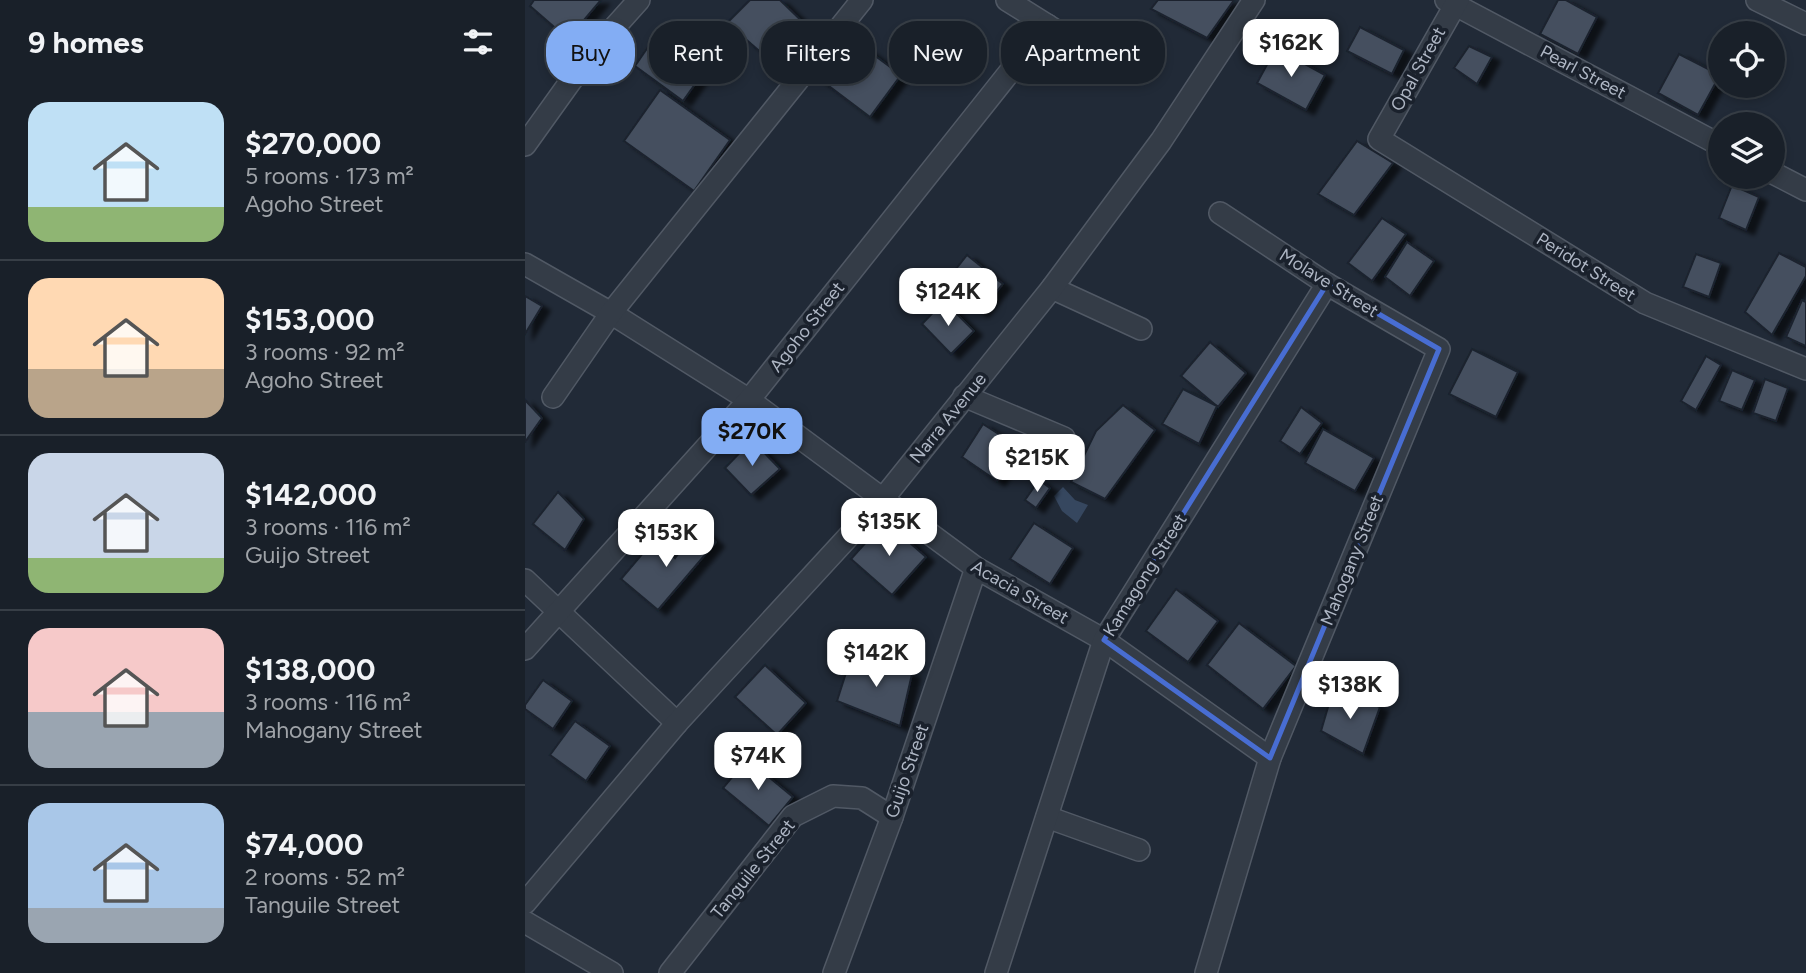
<!DOCTYPE html>
<html lang="en">
<head>
<meta charset="utf-8">
<style>
  :root { --surface:#192029; --page:#222831; --text:#f1f3f6; --muted:#9fa3a8; --line:#373e46; --accent:#83adf4 }
  body { margin:0; font-family:Figtree,sans-serif; background:var(--page); color:var(--text); height:100vh; display:flex; flex-direction:column; font-size:26px; white-space:nowrap }
  * { box-sizing:border-box; margin:0 }
  p { font-size:23px; color:var(--muted) }
  .icon { flex:none; width:38px; height:38px; fill:none; stroke:currentColor; stroke-width:2; stroke-linecap:round; stroke-linejoin:round }
  .map { position:relative; flex:1; overflow:hidden }
  .details { display:flex; flex-direction:column; background:var(--surface); width:525px }
  .details>* { flex:none }
  .top-card { position:absolute; left:21px; top:21px; width:665px; height:63px; display:flex; gap:14px }
  .tools { position:absolute; left:1183px; top:21px; display:grid; gap:14px }
  .tools a { display:grid; place-items:center; width:77px; height:77px; border-radius:50%; background:var(--surface); box-shadow:0 4px 10px #0003,0 0 0 2px var(--line); font-size:35px }
  .price { position:absolute; translate:-50% -60px; padding:0 16px; border-radius:14px; background:#fff; color:#222; font-size:23px; line-height:46px; filter:drop-shadow(0 2px 4px #0008) }
  .price::after { content:''; position:absolute; left:50%; top:42px; width:21px; height:16px; margin-left:-10px; background:inherit; clip-path:polygon(0 0,100% 0,50% 100%) }
  .price.selected { background:var(--accent); color:#111 }
  ul { padding:0; list-style:none }
  li { display:flex; align-items:center; gap:21px; height:175px; padding:0 28px }
  li+li { border-top:2px solid var(--line) }
  li span { display:grid; place-items:center; flex:none; width:196px; height:140px; border-radius:21px; color:#555 }
  li>.icon { margin-inline-start:auto }
  span .icon { width:84px; height:84px; fill:#fffc; stroke-width:1 }
  li b { font-size:30px }
  h2 { display:flex; justify-content:space-between; align-items:center; height:84px; padding:0 28px; font-size:30px }
  .pill { padding:0 24px; border-radius:28px; background:var(--surface); box-shadow:0 4px 10px #0003,0 0 0 2px var(--line); font-size:24px; line-height:63px }
  .pill.selected { background:var(--accent); color:#111 }
  main { display:flex; flex:1; min-height:0 }
  .map>svg:first-child { display:block }
</style>
</head>
<body>
<main>
<section class="details">
<h2>9 homes<svg class="icon" aria-label="filters" viewBox="0 0 24 24"><path d="M4 7h16M4 17h16"/><circle cx="9" cy="7" r="2"/><circle cx="15" cy="17" r="2"/></svg></h2>
<ul>
<li><span style="background:linear-gradient(#bfe0f5 75%,#8fb573 0)"><svg class="icon" aria-label="home" viewBox="0 0 24 24"><path d="M3 11l9-7 9 7M6 9v11h12V9"/></svg></span><div><b>$270,000</b><p>5 rooms · 173 m²</p><p>Agoho Street</p></div></li>
<li><span style="background:linear-gradient(#ffd9b3 65%,#b9a48a 0)"><svg class="icon" aria-label="home" viewBox="0 0 24 24"><path d="M3 11l9-7 9 7M6 9v11h12V9"/></svg></span><div><b>$153,000</b><p>3 rooms · 92 m²</p><p>Agoho Street</p></div></li>
<li><span style="background:linear-gradient(#c9d6e8 75%,#8fb573 0)"><svg class="icon" aria-label="home" viewBox="0 0 24 24"><path d="M3 11l9-7 9 7M6 9v11h12V9"/></svg></span><div><b>$142,000</b><p>3 rooms · 116 m²</p><p>Guijo Street</p></div></li>
<li><span style="background:linear-gradient(#f6c9c9 60%,#9aa5b1 0)"><svg class="icon" aria-label="home" viewBox="0 0 24 24"><path d="M3 11l9-7 9 7M6 9v11h12V9"/></svg></span><div><b>$138,000</b><p>3 rooms · 116 m²</p><p>Mahogany Street</p></div></li>
<li><span style="background:linear-gradient(#a9c7e8 75%,#9aa5b1 0)"><svg class="icon" aria-label="home" viewBox="0 0 24 24"><path d="M3 11l9-7 9 7M6 9v11h12V9"/></svg></span><div><b>$74,000</b><p>2 rooms · 52 m²</p><p>Tanguile Street</p></div></li>
</ul>
</section>
<div class="map">
<svg width="1281" height="973" viewBox="0 0 1281 973">
  <defs>
    <filter id="shadow"><feDropShadow dx="8" dy="4.5" stdDeviation="2" flood-color="#0009"/></filter>
  </defs>
  <rect width="100%" height="100%" fill="#212a37"/>
  <path fill="#36475f" d="M538,487l12,13 13,5 -11,18 -15,-12 -8,-15z"/>
  <g fill="#444f5e" stroke="#1b232e" stroke-width="2" filter="url(#shadow)">
    <path d="M9,0h67l-33,39 -38,-33z"/>
    <path d="M225,0h30l32,31 -33,37 -52,-45z"/>
    <path d="M633,0h76l-27,38 -56,-29z"/>
    <path d="M1033,0h8l31,17 -19,37 -38,-20z"/>
    <path d="M835,27l44,23 -12,24 -45,-23z"/>
    <path d="M134,31l49,35 -25,35 -48,-35z"/>
    <path d="M322,35l54,40 -31,42 -53,-40z"/>
    <path d="M944,46l23,11 -15,27 -23,-16z"/>
    <path d="M751,48l49,27 -19,35 -49,-27z"/>
    <path d="M1154,54l41,21 -22,40 -40,-22z"/>
    <path d="M135,90l70,50 -36,51 -70,-50z"/>
    <path d="M832,141l36,22 -39,52 -36,-21z"/>
    <path d="M1207,185l27,12 -13,33 -27,-12z"/>
    <path d="M857,218l24,16 -34,47 -24,-18z"/>
    <path d="M882,242l27,19 -24,35 -25,-19z"/>
    <path d="M1254,253l27,14v9l-34,59 -27,-23z"/>
    <path d="M1171,254l25,9 -12,34 -26,-10z"/>
    <path d="M442,255l36,29 -23,28 -35,-29z"/>
    <path d="M0,296l17,10 -17,28z"/>
    <path d="M1277,300l4,2v44l-20,-9z"/>
    <path d="M419,301l30,30 -23,23 -29,-30z"/>
    <path d="M685,342l36,31 -28,34 -37,-31z"/>
    <path d="M947,349l46,23 -22,45 -47,-23z"/>
    <path d="M1181,356l15,9 -25,45 -15,-9z"/>
    <path d="M1207,370l23,10 -13,30 -23,-9z"/>
    <path d="M1240,379l23,9 -12,33 -23,-8z"/>
    <path d="M658,389l34,17 -18,38 -37,-20z"/>
    <path d="M0,400l17,18 -17,24z"/>
    <path d="M598,405l32,25 -50,69 -34,-17 25,-51z"/>
    <path d="M776,407l21,16 -22,31 -20,-13z"/>
    <path d="M458,424l36,23 -22,34 -35,-24z"/>
    <path d="M798,429l51,29 -19,33 -50,-28z"/>
    <path d="M227,440l28,29 -29,26 -26,-27z"/>
    <path d="M514,480l11,8 -14,20 -11,-8z"/>
    <path d="M33,492l26,27 -19,31 -32,-26z"/>
    <path d="M360,521l41,36 -34,38 -41,-36z"/>
    <path d="M509,523l39,25 -23,36 -40,-25z"/>
    <path d="M174,527l17,15 -58,68 -37,-31 33,-39 21,18z"/>
    <path d="M651,589l42,32 -30,41 -42,-31z"/>
    <path d="M714,623l57,43 -33,43 -56,-44z"/>
    <path d="M327,654l60,20 -12,52 -63,-25z"/>
    <path d="M240,665l41,38 -29,32 -42,-38z"/>
    <path d="M18,680l29,21 -19,28 -28,-20v-4z"/>
    <path d="M808,690l47,17 -17,47 -42,-23z"/>
    <path d="M50,721l35,25 -24,35 -36,-26z"/>
    <path d="M222,759l46,38 -24,29 -46,-38z"/>
  </g>
  <g fill="none" stroke-linecap="round" stroke-linejoin="round">
    <g stroke="#515965" stroke-width="24">
      <g id="street">
        <path d="M482,0l94,59"/>
        <path d="M921,0l274,145"/>
        <path d="M933,0l-79,139 266,164 161,66"/>
        <path d="M1232,0l49,24"/>
        <path d="M0,145l63,-88 51,-57"/>
        <path d="M1248,173l33,17"/>
        <path d="M0,264l86,49 138,87 227,168 128,72 166,118"/>
        <path d="M527,288l89,41"/>
        <path d="M439,396l100,42"/>
        <path d="M28,397l58,-84 251,-313"/>
        <path d="M0,580l152,143"/>
        <path d="M0,649l224,-249 298,-375"/>
        <path d="M522,817l92,33"/>
        <path d="M0,903l152,-180 205,-223 170,-212 109,-147 93,-141"/>
        <path d="M0,922l87,51"/>
        <path d="M145,973l123,-157 40,-20 29,2 30,19"/>
        <path d="M309,973l58,-156 84,-249"/>
        <path d="M471,973l108,-333 223,-356"/>
        <path d="M681,973l64,-215 169,-409 -112,-65 -107,-71"/>
      </g>
    </g>
    <use href="#street" stroke="#343c47" stroke-width="21"/>
  </g>
  <path fill="none" stroke="#486dd2" stroke-width="5" stroke-linejoin="round" d="M802,284l112,65 -169,409 -166,-118z"/>
  <g text-anchor="middle" stroke-width="7" stroke-linejoin="round" paint-order="stroke">
    <g font-size="18" fill="#aeb6c4" stroke="#1a212c">
      <text transform="translate(893 69) rotate(-61)" y="6">Opal Street</text>
      <text transform="translate(1058 72) rotate(28)" y="6">Pearl Street</text>
      <text transform="translate(1061 267) rotate(32)" y="6">Peridot Street</text>
      <text transform="translate(804 283) rotate(32)" y="6">Molave Street</text>
      <text transform="translate(282 327) rotate(-52)" y="6">Agoho Street</text>
      <text transform="translate(423 418) rotate(-51)" y="6">Narra Avenue</text>
      <text transform="translate(827 560) rotate(-68)" y="6">Mahogany Street</text>
      <text transform="translate(620 575) rotate(-58)" y="6">Kamagong Street</text>
      <text transform="translate(495 592) rotate(30)" y="6">Acacia Street</text>
      <text transform="translate(382 771) rotate(-71)" y="6">Guijo Street</text>
      <text transform="translate(228 869) rotate(-51)" y="6">Tanguile Street</text>
    </g>
  </g>
</svg>
<div class="tools">
<a><svg class="icon" aria-label="locate" viewBox="0 0 24 24"><circle cx="12" cy="12" r="6"/><path d="M12 2v4M12 18v4M2 12h4M18 12h4"/></svg></a>
<a><svg class="icon" aria-label="layers" viewBox="0 0 24 24"><path d="M12 4l9 5-9 5-9-5zM3 14l9 5 9-5"/></svg></a>
</div>
<b class="price" style="left:766px;top:79px">$162K</b>
<b class="price" style="left:423px;top:328px">$124K</b>
<b class="price selected" style="left:227px;top:468px">$270K</b>
<b class="price" style="left:512px;top:494px">$215K</b>
<b class="price" style="left:364px;top:558px">$135K</b>
<b class="price" style="left:141px;top:569px">$153K</b>
<b class="price" style="left:351px;top:689px">$142K</b>
<b class="price" style="left:825px;top:721px">$138K</b>
<b class="price" style="left:233px;top:792px">$74K</b>
<div class="top-card">
<a class="pill selected">Buy</a>
<a class="pill">Rent</a>
<a class="pill">Filters</a>
<a class="pill">New</a>
<a class="pill">Apartment</a>
</div>
</div>
</main>
</body>
</html>
